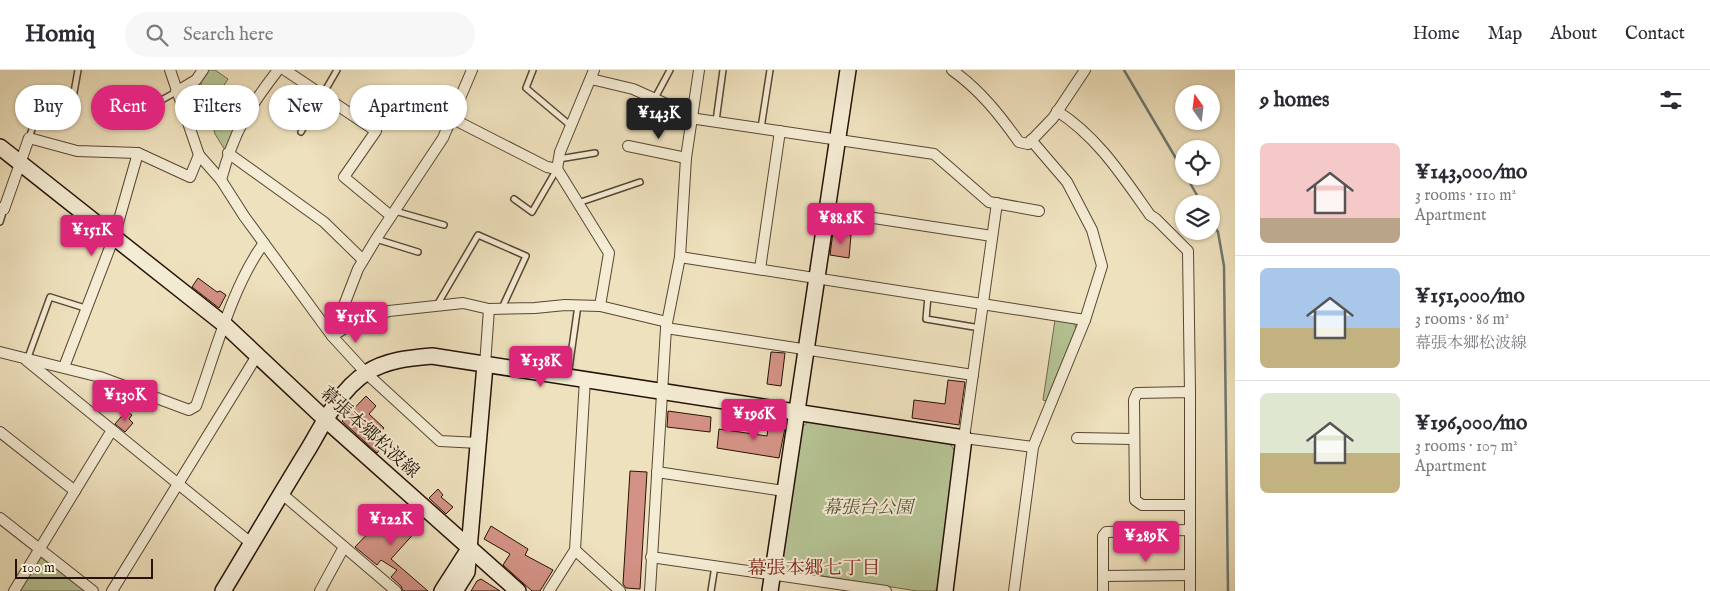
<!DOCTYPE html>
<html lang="en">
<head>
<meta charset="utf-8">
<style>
  :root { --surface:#fff; --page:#f7f7f7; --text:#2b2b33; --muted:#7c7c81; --line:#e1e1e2; --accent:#db2777 }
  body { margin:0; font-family:"IM FELL English","Noto Serif JP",serif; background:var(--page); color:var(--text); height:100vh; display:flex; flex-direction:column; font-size:19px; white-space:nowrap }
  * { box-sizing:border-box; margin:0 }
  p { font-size:16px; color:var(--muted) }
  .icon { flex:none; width:28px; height:28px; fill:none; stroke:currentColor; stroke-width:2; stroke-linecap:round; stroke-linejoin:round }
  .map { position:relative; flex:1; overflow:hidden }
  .drawer { display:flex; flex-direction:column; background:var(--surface); width:475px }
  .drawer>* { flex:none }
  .top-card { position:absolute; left:15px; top:15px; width:475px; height:45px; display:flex; gap:10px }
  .needle { width:32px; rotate:346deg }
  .fabs { position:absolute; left:1175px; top:15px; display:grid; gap:10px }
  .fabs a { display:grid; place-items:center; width:45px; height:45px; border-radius:50%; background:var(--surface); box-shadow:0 1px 4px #0004; font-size:25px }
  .scale { position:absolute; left:15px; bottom:12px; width:138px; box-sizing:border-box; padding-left:5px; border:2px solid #271207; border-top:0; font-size:14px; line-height:18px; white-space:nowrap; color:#271207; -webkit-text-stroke:4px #f4ecd4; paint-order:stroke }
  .price { position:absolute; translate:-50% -42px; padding:0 11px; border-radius:5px; background:var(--accent); color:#fff; font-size:16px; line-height:32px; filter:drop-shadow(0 1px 2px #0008) }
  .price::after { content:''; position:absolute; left:50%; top:30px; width:15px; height:11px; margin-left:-8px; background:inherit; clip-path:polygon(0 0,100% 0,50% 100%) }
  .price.selected { background:#222; color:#fff }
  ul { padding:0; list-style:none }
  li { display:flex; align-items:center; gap:15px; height:125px; padding:0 25px }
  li+li { border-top:1px solid var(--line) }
  li span { display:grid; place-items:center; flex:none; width:140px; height:100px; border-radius:8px; color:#555 }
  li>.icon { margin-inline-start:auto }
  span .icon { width:60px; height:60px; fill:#fffc; stroke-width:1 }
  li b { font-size:21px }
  h2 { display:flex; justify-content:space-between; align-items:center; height:60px; padding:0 25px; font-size:21px }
  .tag { padding:0 18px; border-radius:22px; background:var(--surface); box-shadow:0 1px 4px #0004; font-size:18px; line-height:45px }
  .tag.selected { background:var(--accent); color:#fff }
  header { display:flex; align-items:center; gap:30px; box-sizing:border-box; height:70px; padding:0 25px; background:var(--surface); border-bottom:1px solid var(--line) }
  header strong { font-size:24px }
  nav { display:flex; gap:28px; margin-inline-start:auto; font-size:18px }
  .search { width:350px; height:45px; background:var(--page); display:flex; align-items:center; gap:12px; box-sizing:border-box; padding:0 18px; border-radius:28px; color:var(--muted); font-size:19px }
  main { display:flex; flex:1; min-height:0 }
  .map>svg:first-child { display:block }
</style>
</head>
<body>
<header>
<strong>Homiq</strong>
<div class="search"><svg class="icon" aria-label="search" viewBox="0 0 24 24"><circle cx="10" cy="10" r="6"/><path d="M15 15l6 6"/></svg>Search here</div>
<nav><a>Home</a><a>Map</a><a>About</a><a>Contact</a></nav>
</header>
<main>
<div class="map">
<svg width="1235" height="521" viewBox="0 0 1235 521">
  <rect width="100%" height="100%" fill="#eee1bd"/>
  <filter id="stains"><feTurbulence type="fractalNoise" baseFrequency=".004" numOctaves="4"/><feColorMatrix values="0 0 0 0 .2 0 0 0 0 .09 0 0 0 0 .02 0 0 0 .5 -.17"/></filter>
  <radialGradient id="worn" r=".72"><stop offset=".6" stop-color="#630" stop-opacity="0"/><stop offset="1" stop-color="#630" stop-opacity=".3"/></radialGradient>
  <g fill="#b5c394" stroke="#6e6a4e">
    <path d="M206,0h9l13,9 -5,8 23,17 -21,46 -10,-16 -15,-54z"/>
    <path d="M1055,250l19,2 2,6 -30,73 -3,-1z"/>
    <path d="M808,352l142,22 5,7 -18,138 -3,2h-17l-133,-21 -4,-5 22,-138z"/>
    <path d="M44,486l44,35h-70l20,-34z"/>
  </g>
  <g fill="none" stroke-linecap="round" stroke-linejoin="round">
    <g stroke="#6c7870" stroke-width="2.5">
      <path d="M1124,0l60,102"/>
      <path d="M1186,106l16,28"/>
      <path d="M1211,151l7,11 6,34 4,325"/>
    </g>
  </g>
  <g fill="#d39285" stroke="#271207">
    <path d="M833,162l18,3 -2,23 -19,-3z"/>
    <path d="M198,208l19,14 3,-1 6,4 -7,13 -27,-21z"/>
    <path d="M771,282l14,1 -4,33 -14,-2z"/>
    <path d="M948,310l17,2 -6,43 -47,-7 2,-18 31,4z"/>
    <path d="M366,326l10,10 -7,8 15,14 -7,8 8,8 -8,9 -35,-32z"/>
    <path d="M126,341l6,4 -3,4 4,4 -8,9 -10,-8z"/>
    <path d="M668,341l43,6 -1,15 -43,-5z"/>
    <path d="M769,350l17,3 -7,35 -62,-10 2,-19 48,7z"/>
    <path d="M630,401l17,1 -7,117 -14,-1 -3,-4z"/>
    <path d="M438,419l5,6 -2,2 12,10 -7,7 -17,-16z"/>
    <path d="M393,437l24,23 -26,29 37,32h-25l-2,-5 -10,-9 6,-7 -16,-10 -4,5 -22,-18z"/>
    <path d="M491,456l37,23 -3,6 28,15 -13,21h-8l-29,-26 7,-11 -26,-15z"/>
    <path d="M481,509l19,12h-29l6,-10z"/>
  </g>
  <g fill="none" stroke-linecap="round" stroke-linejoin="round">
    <g stroke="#594634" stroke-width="8">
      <g id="lane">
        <path d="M533,0l-7,18 45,38"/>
        <path d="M655,28l15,-28"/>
        <path d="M132,37l26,-5 18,-10"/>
        <path d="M716,51l7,-51"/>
        <path d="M761,58l9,-58"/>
        <path d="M302,60l-1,2 36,-62"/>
        <path d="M29,68l16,-46 28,6 5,-28"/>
        <path d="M559,89l36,-6"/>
        <path d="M514,129l18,13 25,-43"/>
        <path d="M578,133l62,-21"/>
        <path d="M395,141l49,14"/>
        <path d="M0,152l4,-13"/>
        <path d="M376,169l42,13"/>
        <path d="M928,226l-2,23 54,9"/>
        <path d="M437,235l41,-70 48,21 -24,52"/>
        <path d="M27,290l23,-63 35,11"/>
        <path d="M568,306l10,-71"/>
        <path d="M711,521l4,-25"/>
      </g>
    </g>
    <g stroke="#594634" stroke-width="12">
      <g id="street">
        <path d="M170,0l29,85 22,25 23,36 88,120 34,37 74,68 39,2"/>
        <path d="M285,0l91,61 -32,46 47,39"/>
        <path d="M594,0l-34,82 -3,17 52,84 -9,53"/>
        <path d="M952,0c28,20 47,44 67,72l9,2 25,-26 32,-48"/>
        <path d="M591,9l42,10 58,26"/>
        <path d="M176,22l20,-12 7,-10"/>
        <path d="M1057,41c41,26 66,66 93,104l6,4 32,32 2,141"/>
        <path d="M451,48l96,49 10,2"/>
        <path d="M690,48l244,36 55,48 50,9"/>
        <path d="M628,76l58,12"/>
        <path d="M228,83l96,69 39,38"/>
        <path d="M221,110c13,-48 26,-70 57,-110"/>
        <path d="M997,133l-33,235 69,9"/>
        <path d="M0,138l4,1 25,-71 48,13 61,2 52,24 9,-22"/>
        <path d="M828,141l164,25"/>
        <path d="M680,187l405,63"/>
        <path d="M760,199l20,-138"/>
        <path d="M666,258l307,47"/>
        <path d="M328,259l11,-11 19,-49 18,-30 67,-101 29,-68"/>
        <path d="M332,266l20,-12 37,-13 74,-8 26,6 46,-1 30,-3 35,1 67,16"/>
        <path d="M0,282l100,25 89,33 7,-4c19,-52 36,-120 68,-163"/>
        <path d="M26,290l226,184"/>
        <path d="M485,295l4,-56"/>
        <path d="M64,297l50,-130 24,-84"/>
        <path d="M0,362l75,59"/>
        <path d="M1077,368l57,1"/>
        <path d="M657,402l127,19"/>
        <path d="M281,423l115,98"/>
        <path d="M1190,435h-48l-7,-5 -1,-100 3,-7 53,-1v199"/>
        <path d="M0,448l93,73"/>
        <path d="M575,480l45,41"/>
        <path d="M651,487l235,34"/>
        <path d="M1103,506l87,-1"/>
        <path d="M14,521l98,-161"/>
        <path d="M112,521l146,-237"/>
        <path d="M320,521l24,-44"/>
        <path d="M549,521l26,-41 10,-171"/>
        <path d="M650,521l16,-263 14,-71 6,-99 13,-88"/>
        <path d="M1014,521l19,-144 52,-127 17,-54 -10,-36 -25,-48 -36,-42"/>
        <path d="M1103,521v-55l3,-4 84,-2"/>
      </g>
    </g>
    <g stroke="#271207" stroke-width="18">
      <g id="secondary">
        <path d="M0,77l225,178 101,95 192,171"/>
        <path d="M223,521c29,-48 57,-96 86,-143 15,-26 32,-59 57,-75 20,-13 43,-15 66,-17l532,82 -19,153"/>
        <path d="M442,521l25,-39"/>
        <path d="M455,521l12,-19 18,-207"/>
        <path d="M770,521l78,-521"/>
      </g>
    </g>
    <use href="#lane" stroke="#f4ecd4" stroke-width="5"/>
    <use href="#street" stroke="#f4ecd4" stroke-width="10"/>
    <use href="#secondary" stroke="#f4ecd4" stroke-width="15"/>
  </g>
  <g text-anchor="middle" stroke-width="4" stroke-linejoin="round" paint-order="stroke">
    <g font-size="18" fill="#271207" stroke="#f4ecd4">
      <text transform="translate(370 362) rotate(42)" y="6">幕張本郷松波線</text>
    </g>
    <g font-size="18" font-style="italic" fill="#595038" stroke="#f4ecd4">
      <text x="868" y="443">幕張台公園</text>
    </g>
    <g font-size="19" fill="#7a1f14" stroke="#f4ecd4">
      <text x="814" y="504">幕張本郷七丁目</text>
    </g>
  </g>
  <rect width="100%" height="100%" filter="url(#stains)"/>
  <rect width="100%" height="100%" fill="url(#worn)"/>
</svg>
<div class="fabs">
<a><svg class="needle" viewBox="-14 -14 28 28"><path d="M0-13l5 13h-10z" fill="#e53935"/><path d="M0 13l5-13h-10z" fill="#7c7c81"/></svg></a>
<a><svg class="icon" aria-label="locate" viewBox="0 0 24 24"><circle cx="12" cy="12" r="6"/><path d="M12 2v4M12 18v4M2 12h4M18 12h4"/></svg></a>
<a><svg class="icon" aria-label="layers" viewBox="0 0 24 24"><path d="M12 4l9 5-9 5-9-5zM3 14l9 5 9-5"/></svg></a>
</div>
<div class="scale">100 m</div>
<b class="price selected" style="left:659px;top:70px">¥143K</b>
<b class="price" style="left:841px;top:175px">¥88.8K</b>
<b class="price" style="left:92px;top:187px">¥151K</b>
<b class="price" style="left:356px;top:274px">¥151K</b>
<b class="price" style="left:541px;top:318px">¥138K</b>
<b class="price" style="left:125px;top:352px">¥130K</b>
<b class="price" style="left:754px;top:371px">¥196K</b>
<b class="price" style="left:391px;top:476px">¥122K</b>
<b class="price" style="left:1146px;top:493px">¥289K</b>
<div class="top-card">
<a class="tag">Buy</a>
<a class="tag selected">Rent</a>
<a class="tag">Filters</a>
<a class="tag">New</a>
<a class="tag">Apartment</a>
</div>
</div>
<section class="drawer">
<h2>9 homes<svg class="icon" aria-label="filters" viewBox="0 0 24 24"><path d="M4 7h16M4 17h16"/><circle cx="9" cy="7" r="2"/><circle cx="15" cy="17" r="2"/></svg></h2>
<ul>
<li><span style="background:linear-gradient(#f6c9c9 75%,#b9a48a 0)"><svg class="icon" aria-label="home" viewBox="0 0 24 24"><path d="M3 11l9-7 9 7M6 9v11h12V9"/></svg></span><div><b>¥143,000/mo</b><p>3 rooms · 110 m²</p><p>Apartment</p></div></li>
<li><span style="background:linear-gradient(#a9c7e8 60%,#c2b280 0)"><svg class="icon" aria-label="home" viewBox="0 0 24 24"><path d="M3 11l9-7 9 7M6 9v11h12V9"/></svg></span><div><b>¥151,000/mo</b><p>3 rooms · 86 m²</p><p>幕張本郷松波線</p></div></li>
<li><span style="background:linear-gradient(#dfe7d0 60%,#c2b280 0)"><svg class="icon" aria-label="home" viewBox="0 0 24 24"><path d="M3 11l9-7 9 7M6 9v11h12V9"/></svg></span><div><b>¥196,000/mo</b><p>3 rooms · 107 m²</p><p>Apartment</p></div></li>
</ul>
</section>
</main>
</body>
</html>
